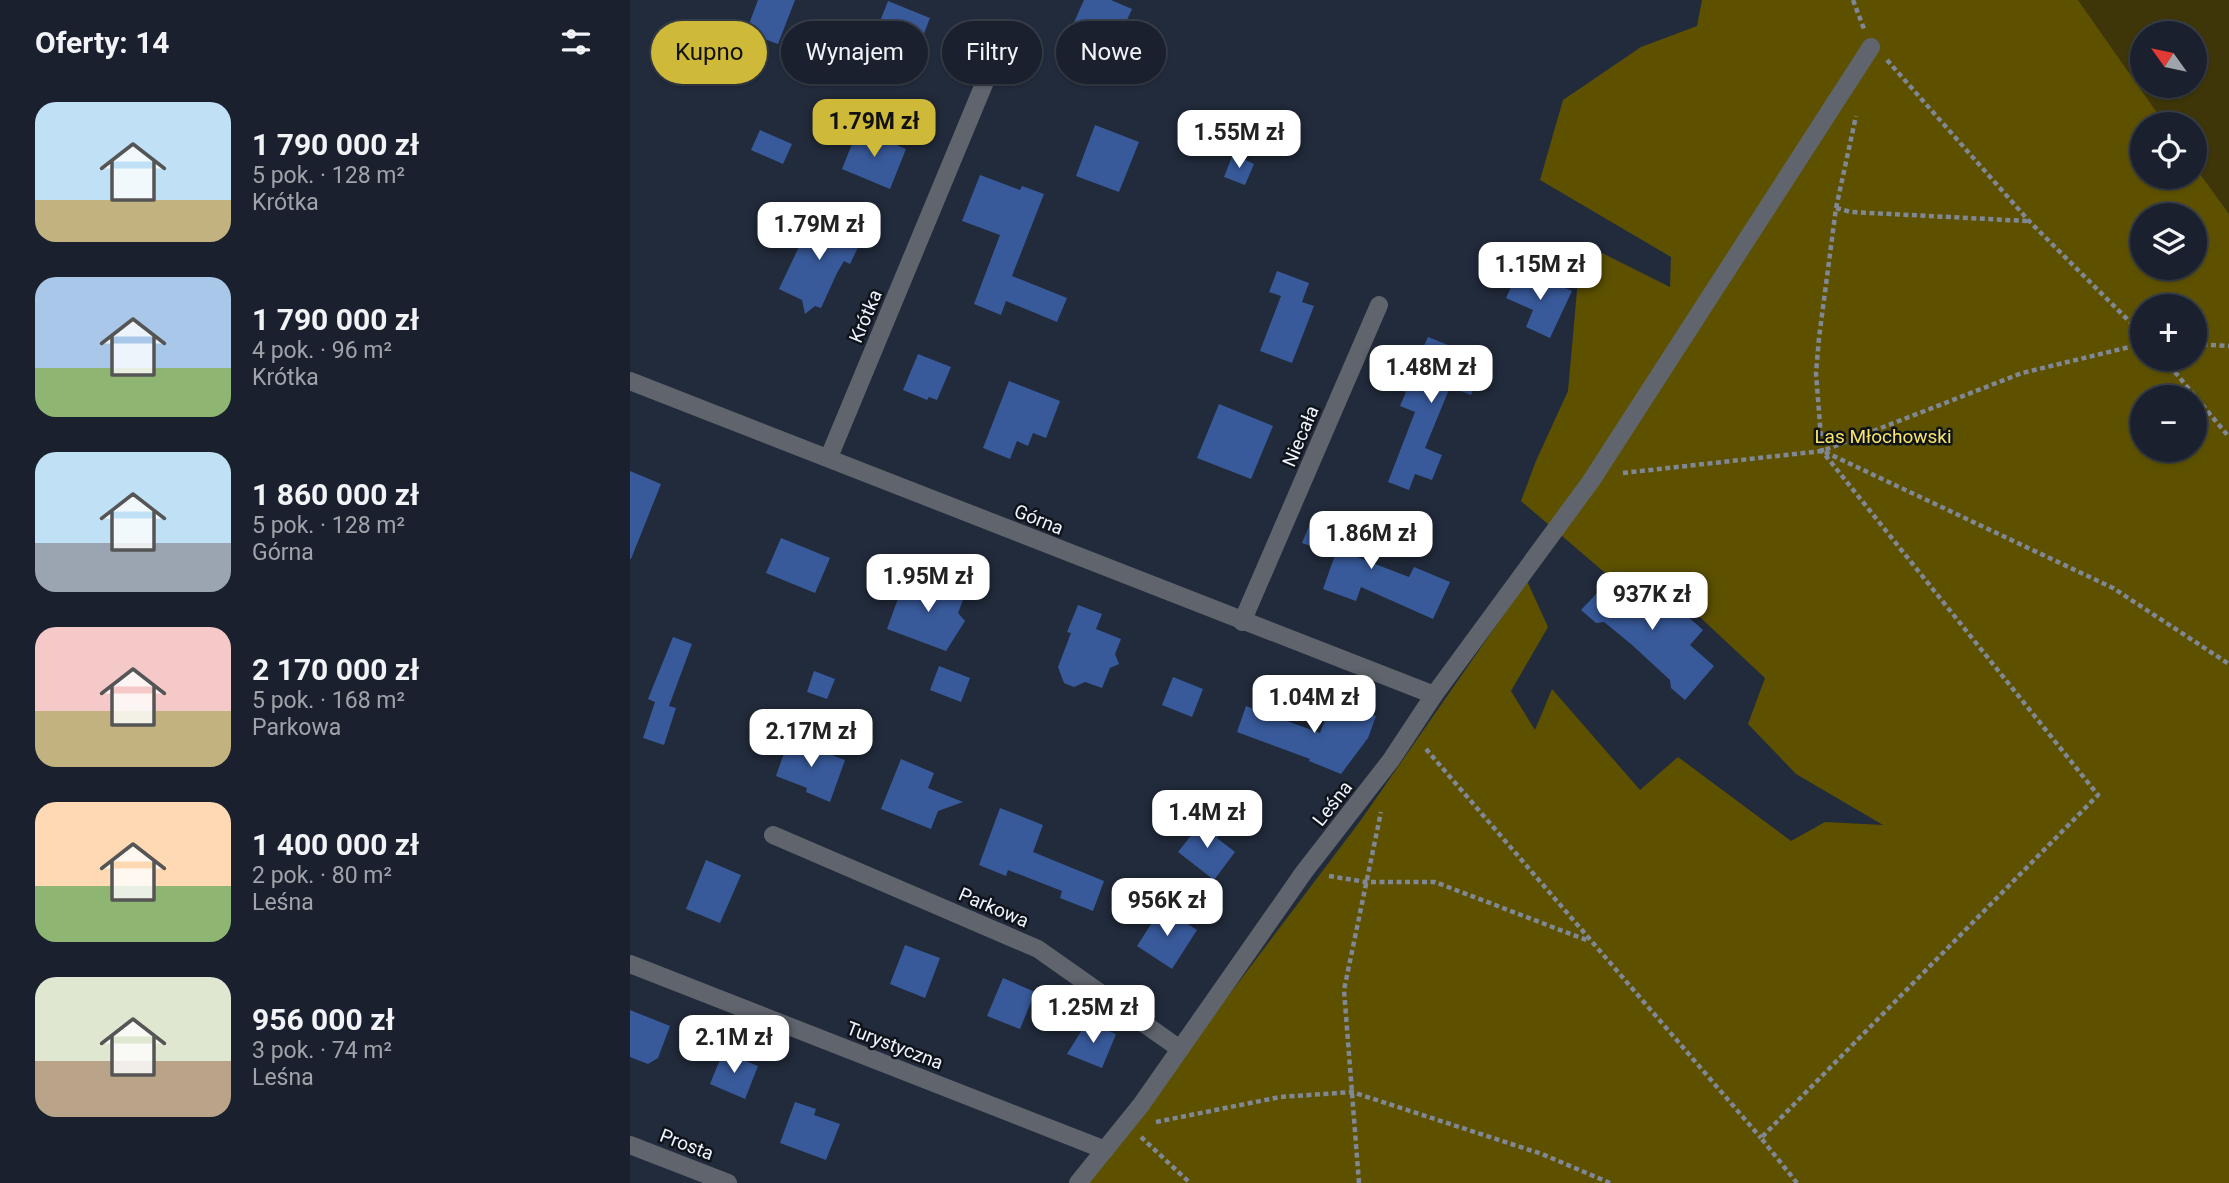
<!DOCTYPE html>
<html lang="pl">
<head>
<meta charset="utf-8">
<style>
  :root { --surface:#1a202d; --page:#272d39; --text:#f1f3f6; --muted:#9fa3aa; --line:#383e49; --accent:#ceb938 }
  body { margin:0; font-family:Roboto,sans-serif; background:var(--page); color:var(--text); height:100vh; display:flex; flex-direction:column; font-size:26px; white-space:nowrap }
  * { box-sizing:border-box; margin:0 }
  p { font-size:23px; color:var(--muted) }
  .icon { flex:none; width:38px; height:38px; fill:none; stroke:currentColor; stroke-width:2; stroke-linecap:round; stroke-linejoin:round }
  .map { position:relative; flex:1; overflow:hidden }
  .sheet { display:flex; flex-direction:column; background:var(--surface); width:630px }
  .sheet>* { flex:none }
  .top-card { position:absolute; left:21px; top:21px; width:665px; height:63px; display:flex; gap:14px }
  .needle { width:46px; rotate:303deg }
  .tools { position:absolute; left:1500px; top:21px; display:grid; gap:14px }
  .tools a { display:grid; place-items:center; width:77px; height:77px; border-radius:50%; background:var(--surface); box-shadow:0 2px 5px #0004,0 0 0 2px var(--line); font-size:35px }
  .price { position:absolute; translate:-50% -60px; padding:0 16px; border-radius:14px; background:#fff; color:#222; font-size:23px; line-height:46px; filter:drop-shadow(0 2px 4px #0008) }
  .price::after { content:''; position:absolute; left:50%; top:42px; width:21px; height:16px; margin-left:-10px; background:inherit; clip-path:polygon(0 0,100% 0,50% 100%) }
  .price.current { background:var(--accent); color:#111 }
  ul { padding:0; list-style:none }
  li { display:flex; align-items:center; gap:21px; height:175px; padding:0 35px }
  li span { display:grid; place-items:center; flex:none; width:196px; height:140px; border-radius:21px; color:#555 }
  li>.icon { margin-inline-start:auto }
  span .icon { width:84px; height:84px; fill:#fffc; stroke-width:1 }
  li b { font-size:30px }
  h2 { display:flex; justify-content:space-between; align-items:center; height:84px; padding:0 35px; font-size:30px }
  .pill { padding:0 24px; border-radius:32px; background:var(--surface); box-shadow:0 2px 5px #0004,0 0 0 2px var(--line); font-size:24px; line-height:63px }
  .pill.current { background:var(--accent); color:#111 }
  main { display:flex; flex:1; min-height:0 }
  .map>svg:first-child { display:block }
</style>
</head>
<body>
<main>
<section class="sheet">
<h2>Oferty: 14<svg class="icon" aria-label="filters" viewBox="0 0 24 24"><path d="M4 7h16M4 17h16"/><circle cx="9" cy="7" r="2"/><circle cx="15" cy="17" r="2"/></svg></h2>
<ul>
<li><span style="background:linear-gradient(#bfe0f5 70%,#c2b280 0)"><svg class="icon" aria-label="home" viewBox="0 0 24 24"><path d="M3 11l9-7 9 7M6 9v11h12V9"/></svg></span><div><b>1 790 000 zł</b><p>5 pok. · 128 m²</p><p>Krótka</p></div></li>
<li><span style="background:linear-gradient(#a9c7e8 65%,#8fb573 0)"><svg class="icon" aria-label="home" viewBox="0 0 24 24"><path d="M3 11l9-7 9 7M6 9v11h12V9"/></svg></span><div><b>1 790 000 zł</b><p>4 pok. · 96 m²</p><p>Krótka</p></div></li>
<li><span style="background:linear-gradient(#bfe0f5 65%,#9aa5b1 0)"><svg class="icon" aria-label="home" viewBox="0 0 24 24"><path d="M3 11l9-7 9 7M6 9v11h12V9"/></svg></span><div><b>1 860 000 zł</b><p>5 pok. · 128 m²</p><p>Górna</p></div></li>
<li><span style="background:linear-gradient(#f6c9c9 60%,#c2b280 0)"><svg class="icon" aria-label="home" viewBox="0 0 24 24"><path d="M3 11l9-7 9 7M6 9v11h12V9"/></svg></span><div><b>2 170 000 zł</b><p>5 pok. · 168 m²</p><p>Parkowa</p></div></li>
<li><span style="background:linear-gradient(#ffd9b3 60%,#8fb573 0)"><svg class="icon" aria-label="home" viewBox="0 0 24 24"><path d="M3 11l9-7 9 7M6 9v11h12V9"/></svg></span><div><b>1 400 000 zł</b><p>2 pok. · 80 m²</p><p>Leśna</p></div></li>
<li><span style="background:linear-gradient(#dfe7d0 60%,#b9a48a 0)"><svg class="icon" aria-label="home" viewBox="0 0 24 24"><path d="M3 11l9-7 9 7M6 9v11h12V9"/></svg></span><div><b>956 000 zł</b><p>3 pok. · 74 m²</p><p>Leśna</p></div></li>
</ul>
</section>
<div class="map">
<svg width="1599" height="1183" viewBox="0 0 1599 1183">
  <rect width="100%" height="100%" fill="#222b3c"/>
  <path fill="#3e3608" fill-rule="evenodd" d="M1448,0h151v214l-34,-47 -1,-43h-29zM1512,33h52v53h-52z"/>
  <path fill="#5d5100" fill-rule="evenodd" d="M1072,0h376l87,124h-23v53h52l1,-10 34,47v969h-1142l274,-363 166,-239 21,46 -37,64 24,39 17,-41 88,101 38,-33 113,84 34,-19 58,3 -87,-51 -48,-50 17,-46 -77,-72 -11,22 -29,-12 2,-33 -40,-6 -89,-76 15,-40 32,-70 11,-123 23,-15 68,34 1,-30 -131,-77 23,-80 78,-53 56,-21zM1512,215h52v53h-52zM1512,306h52v53h-52zM1512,397h52v53h-52z"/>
  <g fill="#385a9b">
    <path d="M128,0h37l-17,44 -32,-12z"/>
    <path d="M454,0h27l21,9 -17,37 -43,-19z"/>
    <path d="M258,1l42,17 -17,44 -10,-3 -2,6 -33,-13z"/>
    <path d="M465,125l44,17 -20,50 -43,-16z"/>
    <path d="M228,129l48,20 -16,40 -48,-20z"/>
    <path d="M130,130l32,14 -9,20 -32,-14z"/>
    <path d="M603,154l21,10 -9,21 -21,-8z"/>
    <path d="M350,175l40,15 2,-4 22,8 -32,82 55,22 -10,24 -51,-21 -5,14 -27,-11 26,-69 -38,-14z"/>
    <path d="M184,215l49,22 -13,27 -6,-3 -7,12 -16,35 -6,-2 -10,8 -3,-14 -23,-11z"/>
    <path d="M647,271l32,12 -7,19 12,4 -22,57 -32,-12 21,-55 -12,-4z"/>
    <path d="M888,272l27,13 2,-5 25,11 -22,47 -24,-11 7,-17 -27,-12z"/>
    <path d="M798,337l50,20 4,10 -11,28 -21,-8 -25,61 17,7 -10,25 -17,-6 -6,16 -21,-8 27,-70 -15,-6 6,-14 -3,-1z"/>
    <path d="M288,354l33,13 -14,33 -8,-3 -2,3 -24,-10z"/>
    <path d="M379,381l51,20 -14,37 -13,-5 -5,13 -11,-5 -7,18 -27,-11z"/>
    <path d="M589,404l54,22 -22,53 -54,-21z"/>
    <path d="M0,471l31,13 -30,75h-1z"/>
    <path d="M684,514l52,20 -9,23 52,20 5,-10 36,15 -17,37 -72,-32 -5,14 -33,-12 12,-34 -33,-12z"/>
    <path d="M151,538l49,20 -15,35 -49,-20z"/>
    <path d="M988,571l41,38 9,-10 35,31 -13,15 24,21 -29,34 -14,-12 -1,-8 -39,-36 -27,-22 -8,1 -15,-13z"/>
    <path d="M285,577l50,18 -7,18 7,8 -19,30 -59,-22 13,-36 8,3z"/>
    <path d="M448,605l24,9 -6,15 25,10 -6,15 4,10 -9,4 -8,20 -17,-6 -11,5 -10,-4 -6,-16 13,-34 -4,-1z"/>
    <path d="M43,637l19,7 -23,62 7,2 -12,37 -21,-7 12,-36 -7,-3z"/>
    <path d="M309,666l31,12 -9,24 -31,-12z"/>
    <path d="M184,671l21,8 -8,20 -20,-7z"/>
    <path d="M543,677l30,12 -11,28 -30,-12z"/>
    <path d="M703,699l43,17 -8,22 -27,36 -32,-13 1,-2 -73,-27 9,-26 74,27z"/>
    <path d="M159,739l56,21 -15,42 -24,-10 1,-4 -31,-12z"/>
    <path d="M271,759l33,14 -6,15 35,14 -25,9 -7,18 -50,-20z"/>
    <path d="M370,808l43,17 -10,27 71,29 -11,30 -33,-13 2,-7 -54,-21 -2,6 -27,-11z"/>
    <path d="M574,819l18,13 -5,6 18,14 -21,28 -36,-28z"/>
    <path d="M76,860l35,15 -21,48 -34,-14z"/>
    <path d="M532,907l35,23 -25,39 -35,-23z"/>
    <path d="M275,945l35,13 -15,40 -35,-14z"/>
    <path d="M373,978l32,14 -15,37 -33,-13z"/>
    <path d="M0,1010l40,16 -12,32 -10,6 -18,-7z"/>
    <path d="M457,1022l29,12 -14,34 -35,-14z"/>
    <path d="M93,1052l35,14 -13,33 -35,-15z"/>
    <path d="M165,1102l21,7 -2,6 26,9 -14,36 -46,-17z"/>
  </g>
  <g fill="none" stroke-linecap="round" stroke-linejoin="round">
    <g stroke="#808795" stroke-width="4.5" stroke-dasharray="5 3.5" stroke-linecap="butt">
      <path d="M1223,0l11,29"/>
      <path d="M1257,60l142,161 113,113"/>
      <path d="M1206,208l15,4 176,9"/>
      <path d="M1564,344l35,2"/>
      <path d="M1534,359l65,78"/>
      <path d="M1195,452l288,136 116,76"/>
      <path d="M993,473l199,-22 200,-78 120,-29"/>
      <path d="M796,749l335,389"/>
      <path d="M699,876l37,6h69l154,59"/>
      <path d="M526,1122l124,-25 72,-5 190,62 68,29"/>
      <path d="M511,1137l49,46"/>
      <path d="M729,1183l-15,-193 37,-178"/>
      <path d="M1167,1183l-36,-45 337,-343 -276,-344 -6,-78 3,-35 17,-130 20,-92"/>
    </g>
    <g stroke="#60656d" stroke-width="18">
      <path d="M0,381l804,314"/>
      <path d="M199,457l175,-421"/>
      <path d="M612,622l137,-317"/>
      <path d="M143,835l265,114 142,100"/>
      <path d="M0,964l475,186"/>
      <path d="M0,1145l98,38"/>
      <path d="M448,1183l63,-78 163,-233 87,-112 43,-65 157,-214 280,-434"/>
    </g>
  </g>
  <g text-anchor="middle" stroke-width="5" stroke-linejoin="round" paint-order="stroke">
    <g font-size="19" fill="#eff4fe" stroke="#0f141b">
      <text transform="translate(235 316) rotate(-67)" y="7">Krótka</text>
      <text transform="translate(670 436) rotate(-67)" y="7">Niecała</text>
      <text transform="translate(409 519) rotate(22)" y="7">Górna</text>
      <text transform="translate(702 803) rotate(-52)" y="7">Leśna</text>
      <text transform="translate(364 907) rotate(23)" y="7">Parkowa</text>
      <text transform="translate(265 1045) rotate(21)" y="7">Turystyczna</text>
      <text transform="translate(57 1144) rotate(21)" y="7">Prosta</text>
    </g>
    <g font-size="19" fill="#f9e56b" stroke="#0f141b">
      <text x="1253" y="443">Las Młochowski</text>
    </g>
  </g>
</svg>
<div class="tools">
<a><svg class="needle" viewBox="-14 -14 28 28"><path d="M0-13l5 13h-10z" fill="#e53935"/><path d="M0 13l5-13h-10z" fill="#9fa3aa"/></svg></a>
<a><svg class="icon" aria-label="locate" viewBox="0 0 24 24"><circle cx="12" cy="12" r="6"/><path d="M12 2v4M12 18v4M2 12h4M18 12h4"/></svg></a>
<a><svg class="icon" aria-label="layers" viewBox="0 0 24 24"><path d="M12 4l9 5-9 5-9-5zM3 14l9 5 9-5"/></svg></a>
<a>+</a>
<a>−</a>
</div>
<b class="price current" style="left:244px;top:159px">1.79M zł</b>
<b class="price" style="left:609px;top:170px">1.55M zł</b>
<b class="price" style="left:189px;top:262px">1.79M zł</b>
<b class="price" style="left:910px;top:302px">1.15M zł</b>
<b class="price" style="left:801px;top:405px">1.48M zł</b>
<b class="price" style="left:741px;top:571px">1.86M zł</b>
<b class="price" style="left:298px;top:614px">1.95M zł</b>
<b class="price" style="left:1022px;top:632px">937K zł</b>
<b class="price" style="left:684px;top:735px">1.04M zł</b>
<b class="price" style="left:181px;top:769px">2.17M zł</b>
<b class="price" style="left:577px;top:850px">1.4M zł</b>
<b class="price" style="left:537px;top:938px">956K zł</b>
<b class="price" style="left:463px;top:1045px">1.25M zł</b>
<b class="price" style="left:104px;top:1075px">2.1M zł</b>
<div class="top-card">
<a class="pill current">Kupno</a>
<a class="pill">Wynajem</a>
<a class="pill">Filtry</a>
<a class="pill">Nowe</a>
</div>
</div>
</main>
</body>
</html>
